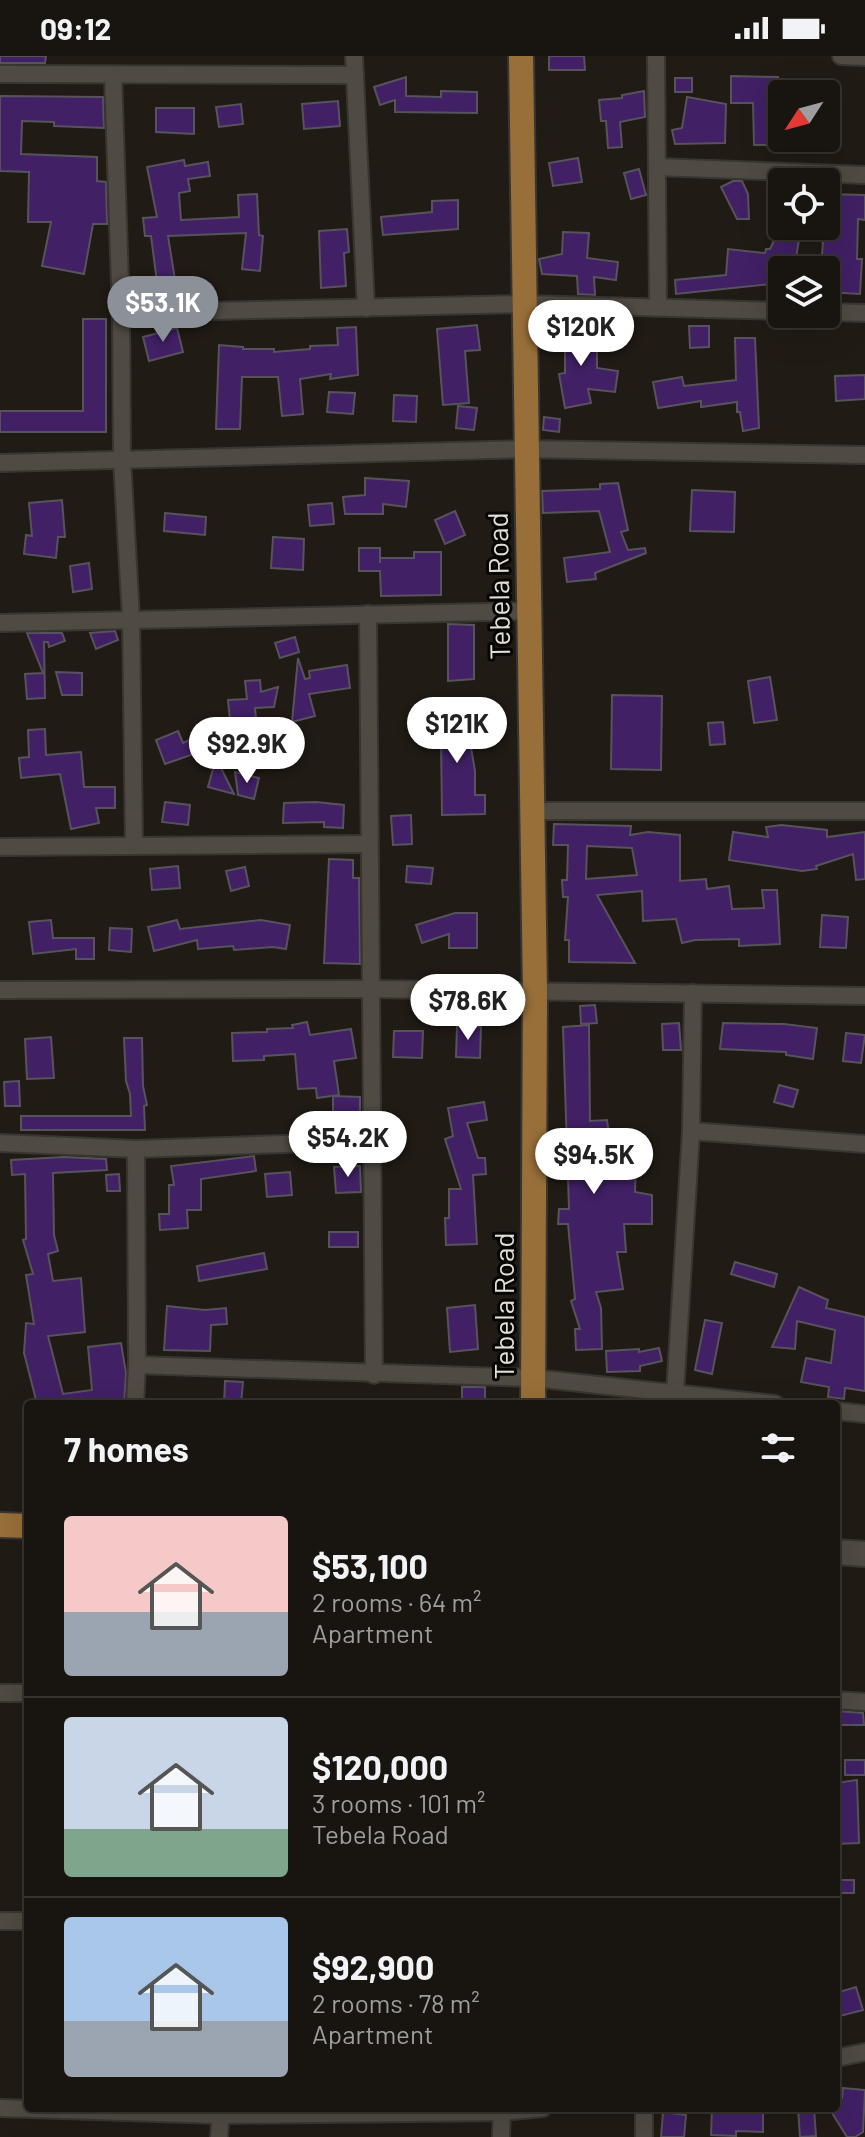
<!DOCTYPE html>
<html lang="en">
<head>
<meta charset="utf-8">
<style>
  :root { --surface:#18140f; --page:#211d18; --text:#f1f3f6; --muted:#9f9e9e; --line:#36332f; --accent:#8c9099 }
  body { margin:0; font-family:Barlow,sans-serif; background:var(--page); color:var(--text); height:100vh; display:flex; flex-direction:column; font-size:30px; white-space:nowrap }
  * { box-sizing:border-box; margin:0 }
  p { font-size:26px; color:var(--muted) }
  .icon { flex:none; width:44px; height:44px; fill:none; stroke:currentColor; stroke-width:2; stroke-linecap:round; stroke-linejoin:round }
  .map { position:relative; flex:1; overflow:hidden }
  .side { position:absolute; left:24px; top:1344px; width:816px; height:712px; display:flex; flex-direction:column; background:var(--surface); border-radius:8px; box-shadow:0 8px 32px #0002,0 0 0 2px var(--line) }
  .side>* { flex:none }
  .needle { width:52px; rotate:234deg }
  .controls { position:absolute; left:768px; top:24px; display:grid; gap:16px }
  .controls a { display:grid; place-items:center; width:72px; height:72px; border-radius:8px; background:var(--surface); box-shadow:0 8px 32px #0002,0 0 0 2px var(--line); font-size:40px }
  .price { position:absolute; translate:-50% -68px; padding:0 18px; border-radius:28px; background:#fff; color:#222; font-size:26px; line-height:52px; filter:drop-shadow(0 2px 4px #0008) }
  .price::after { content:''; position:absolute; left:50%; top:48px; width:24px; height:18px; margin-left:-12px; background:inherit; clip-path:polygon(0 0,100% 0,50% 100%) }
  .price.on { background:var(--accent); color:#fff }
  ul { padding:0; list-style:none }
  li { display:flex; align-items:center; gap:24px; height:200px; padding:0 40px }
  li+li { border-top:2px solid var(--line) }
  li span { display:grid; place-items:center; flex:none; width:224px; height:160px; border-radius:8px; color:#555 }
  li>.icon { margin-inline-start:auto }
  span .icon { width:96px; height:96px; fill:#fffc; stroke-width:1 }
  li b { font-size:34px }
  h2 { display:flex; justify-content:space-between; align-items:center; height:96px; padding:0 40px; font-size:34px }
  .status { display:flex; justify-content:space-between; align-items:center; height:56px; padding:0 40px; background:var(--surface); direction:ltr }
  .status svg { height:22px; fill:currentColor }
  .map>svg:first-child { display:block }
</style>
</head>
<body>
<div class="status"><b>09:12</b><svg viewBox="0 0 49 12"><path d="M0 12V9h3v3zM5 12V6h3v6zM10 12V3h3v9zM15 12V0h3v12zM26 1h20v11H26zM47 4h2v5h-2z"/></svg></div>
<div class="map">
<svg width="865" height="2081" viewBox="0 0 865 2081">
  <rect width="100%" height="100%" fill="#201b14"/>
  <g fill="#412065" stroke="#57535c" stroke-width="2" fill-rule="evenodd">
    <path d="M0,0h46l-1,7h-45z"/>
    <path d="M549,0h35l1,14h-36z"/>
    <path d="M731,20l47,1v23h-4l1,45h-21l-1,-42h-22z"/>
    <path d="M406,21v19l35,1v-6l36,1v21l-82,-1v-12l-15,5 -6,-18z"/>
    <rect x="675" y="22" width="17" height="14"/>
    <path d="M644,35l1,26 -25,5 2,25 -14,1 -2,-27h-5l-2,-21 23,-2v-3z"/>
    <path d="M0,40l103,1 1,31 -50,-2v-4l-32,-1 -1,33 76,3v24l9,1 1,42h-14l-9,50 -42,-8 9,-44h-23l1,-50 -29,-1z"/>
    <path d="M687,41l39,7 -1,39 -50,1 -3,-14 10,-2z"/>
    <path d="M338,45l2,25 -36,3 -2,-25z"/>
    <path d="M241,48l2,20 -24,3 -3,-20z"/>
    <path d="M156,52h38v26l-38,-2z"/>
    <path d="M578,102l4,24 -29,4 -4,-23z"/>
    <path d="M184,104l1,6 23,-4 2,14 -22,3 2,12 -11,2 2,27 58,-3 -1,-22 19,-1 2,41 4,1 -3,35 -18,-2 4,-36 -78,3 7,44 -18,2 -6,-46h-6l-2,-18 14,-1 -10,-50z"/>
    <path d="M639,113l7,26 -15,4 -7,-26z"/>
    <path d="M733,125h9l6,13 1,25h-12l-16,-32z"/>
    <path d="M826,138l39,1v25l-7,-1 -1,40h5l-2,35 -34,-2v-22h-5l3,-44h2z"/>
    <path d="M458,144v29l-75,6 -2,-18 51,-5v-11z"/>
    <path d="M347,173l2,23 -5,1 2,33 -25,2 -2,-57z"/>
    <path d="M563,176l26,1 -2,25 31,4 -2,18 -22,-3 1,18 -17,-1 -1,-18 -35,-2 -3,-15 23,-5z"/>
    <path d="M776,180l23,4 -5,30h-12v11l-11,-2v5l-95,10 -1,-14 51,-5 2,-26 37,4 1,-4h4z"/>
    <path d="M169,226l1,19h-14l-2,-17z"/>
    <path d="M83,263h23v113h-106v-21h83z"/>
    <path d="M557,267l24,1v22l16,1v21l21,3 -3,21 -27,-3 3,14 -26,5 -6,-34 6,-1v-27h-9z"/>
    <path d="M477,269l3,25 -15,1 4,52 -26,2 -6,-76z"/>
    <path d="M689,270h20v21l-19,1z"/>
    <path d="M356,271l2,48 -28,4 1,-5 -31,5 3,35 -21,2 -4,-39h-36l-2,52h-24l3,-84 24,2v2h31v3l36,-3v-3l28,-1 -1,-17z"/>
    <path d="M177,272l6,24 -34,9 -6,-24z"/>
    <path d="M735,282h20l4,90 -16,3 -3,-19h-3v-10l-36,5v-6l-43,7 -5,-26 29,-5 2,9 52,-6z"/>
    <path d="M865,319v24l-29,2 -1,-25z"/>
    <path d="M329,336l26,1 -2,21 -26,-2z"/>
    <path d="M394,339l23,1 -1,26 -23,-1z"/>
    <path d="M458,350l19,2 -3,22 -18,-2z"/>
    <path d="M544,361l16,2 -1,13 -16,-2z"/>
    <path d="M365,422l44,3 -3,26 -23,-3v10h-38l-2,-17 22,-2z"/>
    <path d="M618,427l10,47 -7,2 7,18 17,-2 1,5 -51,20 1,6 -29,3 -3,-24 46,-6 -11,-41 -56,2 -1,-22 58,-2v-5z"/>
    <path d="M692,434l43,2 -1,40 -44,-1z"/>
    <path d="M62,444l3,37h-7l-2,21 -32,-4 2,-19 6,1 -3,-33z"/>
    <path d="M332,447l2,21 -24,2 -2,-21z"/>
    <path d="M455,455l10,24 -20,9 -10,-24z"/>
    <path d="M165,457l41,4 -1,18 -41,-4z"/>
    <path d="M273,481l31,2 -1,31 -32,-2z"/>
    <path d="M359,492h21v15v-5h34v-6h27v43l-60,1 -1,-25h-21z"/>
    <path d="M89,507l3,26 -19,3 -3,-26z"/>
    <path d="M448,568l26,1v54l-26,2z"/>
    <path d="M115,575l3,9 -22,9 -6,-16z"/>
    <path d="M27,577h35l3,8 -16,6 -1,-5h-4l1,56 -18,1 -2,-25 18,-1z"/>
    <path d="M295,581l4,15 -19,6 -5,-15z"/>
    <path d="M298,602l7,21 5,-1 -1,-7 38,-6 3,23 -41,6 6,22 -23,6z"/>
    <path d="M56,616l26,1v22h-20z"/>
    <path d="M770,621l7,43 -23,3 -6,-42z"/>
    <path d="M260,624l1,12 17,-5 -4,20 -19,1 2,20 -26,3 -3,-31 19,-1 -2,-18z"/>
    <path d="M612,639l50,1 -1,74 -50,-1z"/>
    <path d="M472,658l5,27 -7,1 5,29v24h10v19l-43,1 -1,-75 -12,5 -8,-21z"/>
    <path d="M723,666l2,22 -15,1 -2,-22z"/>
    <path d="M45,673l1,26 35,-3 3,35h31v21h-19l3,15 -28,6 -11,-55 -39,4 -2,-20 10,-1 -1,-27z"/>
    <path d="M178,675l5,12 21,-10 7,15 -46,16 -9,-24z"/>
    <path d="M216,702l18,36 -26,-7z"/>
    <path d="M235,716l24,6 -5,21 -16,-4z"/>
    <path d="M165,746l25,3 -2,20 -26,-3z"/>
    <path d="M316,746l28,3 -1,23 -19,-1v-5l-41,1 1,-20z"/>
    <path d="M411,759l1,29 -19,1 -2,-29z"/>
    <path d="M554,768l77,2 -1,9 18,-3 32,3v46l26,-2 1,10 22,-3 3,23 32,-1 -2,-18h15l3,54 -41,2v-7l-44,1 -13,3 -6,-24 -33,2 -1,-30 -45,4 38,68 -66,-1v-22h-4l3,-43h-5l-1,-17h5l1,-35h-15zM587,790l45,2 5,27 -51,4z"/>
    <path d="M781,769l46,5v7l38,-5v47l-9,1 -3,-26 -37,12 1,3 -15,2 -73,-11 4,-28 35,5 -2,-10z"/>
    <path d="M329,803l24,1v18h6l1,86 -36,-1z"/>
    <path d="M178,810l2,22 -28,2 -2,-21z"/>
    <path d="M407,810l26,2 -2,16 -25,-2z"/>
    <path d="M245,811l4,19 -18,5 -5,-20z"/>
    <path d="M455,857h22v35h-28v-14l-27,9 -6,-18z"/>
    <path d="M822,859l26,2 -2,31 -26,-1z"/>
    <path d="M51,864l2,18h41v21h-18v-10l-43,5 -4,-32z"/>
    <path d="M177,864l3,9 81,-9 29,5 -4,24 -13,-2 -39,3 -1,-4 -35,3 -1,-9 -43,11 -6,-24z"/>
    <path d="M110,872l22,1 -1,23 -22,-2z"/>
    <path d="M595,949l2,18 -16,1 -1,-18z"/>
    <path d="M307,966l3,13 41,-6 5,29 -22,3 5,34 -22,3 -1,-10 -18,1 -3,-35 -31,2v4l-31,1 -1,-28 35,-1v-3l26,-1 -1,-3z"/>
    <path d="M679,967l2,27h-18l-1,-26z"/>
    <path d="M723,967l61,1 33,4 -4,31 -27,-4v-3l-66,-3z"/>
    <path d="M589,969l1,96 17,-1 3,22 3,1 -1,17 24,1 -1,31 17,3v29h-28l2,28h-9l6,37 -27,3 5,16 1,41 -26,1 -1,-21h5l-9,-28 4,-2 -7,-75h-10l1,-15h10l-6,-182z"/>
    <path d="M457,970l24,1 -1,31 -24,-1z"/>
    <path d="M394,975h29l-1,27 -29,-1z"/>
    <path d="M846,977l19,2 -4,28 -18,-2z"/>
    <path d="M51,981l3,41 -27,1 -2,-40z"/>
    <path d="M124,982h18l1,48 4,19 -3,1 1,24h-124v-14h110l-1,-22 -4,-13z"/>
    <path d="M19,1025l1,25h-15l-1,-24z"/>
    <path d="M779,1029l19,5 -5,17 -19,-5z"/>
    <path d="M333,1040l27,1v15h-27z"/>
    <path d="M484,1046l3,18 -20,3 11,35h7l1,16 -13,1 4,69 -31,1 -1,-27h4v-29h12l-16,-50 8,-3 -5,-28z"/>
    <path d="M254,1100l2,15 -55,8v31h-14l1,18 -28,2 -1,-16h10v-29h5l-3,-19z"/>
    <path d="M64,1101l42,2 1,11 -54,3 1,62 4,16 -10,3 5,27 28,-3 4,54 -37,4 15,58 29,-4 -4,-43 33,-4 5,30 -2,31h-87l-13,-51 2,-30 8,1 -8,-49 7,-1 -10,-34 3,-1 -1,-65 -13,1 -1,-15z"/>
    <path d="M360,1110l1,26 -25,1 -2,-26z"/>
    <path d="M290,1116l2,23 -25,2 -2,-23z"/>
    <path d="M119,1118l1,17h-13l-1,-16z"/>
    <rect x="329" y="1176" width="29" height="15"/>
    <path d="M264,1197l3,16 -68,12 -2,-15z"/>
    <path d="M735,1206l42,12 -3,13 -43,-13z"/>
    <path d="M799,1231l29,13 -2,8 39,9v74l-20,-3 -1,11 -16,-2 1,-10 -28,-5 5,-24 25,5 4,-33 -38,-9 -2,28 -23,-2z"/>
    <path d="M475,1249l3,44 -28,3 -3,-44z"/>
    <path d="M167,1250l38,4 21,-2 1,16 -16,1 -1,26 -46,-1z"/>
    <path d="M705,1264l17,3 -10,51 -17,-4z"/>
    <path d="M659,1292l3,13 -22,5v5l-33,1 -1,-21 33,-2v3z"/>
    <path d="M225,1325l18,1 -2,22h-17z"/>
    <path d="M462,1331h23v16l-23,1z"/>
    <path d="M836,1655l27,2 1,12h-28z"/>
    <rect x="845" y="1704" width="20" height="15"/>
    <path d="M857,1724l2,63 -23,1v-61z"/>
    <rect x="836" y="1824" width="18" height="13"/>
    <path d="M856,1931l7,23 -27,7v-24z"/>
    <path d="M843,2032l22,2 -2,42 -8,5h-8l-18,-29h7v-9l6,-1z"/>
    <path d="M740,2052h23v24l-27,-1v5l-25,-1 1,-26 28,1z"/>
    <path d="M798,2052h16l2,28 -16,1z"/>
    <path d="M663,2056l23,3 -2,22h-23z"/>
  </g>
  <g fill="none" stroke-linecap="round" stroke-linejoin="round">
    <g stroke="#393632" stroke-width="20">
      <g id="street">
        <path d="M354,0l12,252"/>
        <path d="M656,0l2,251"/>
        <path d="M841,0l24,1"/>
        <path d="M0,18l355,1"/>
        <path d="M113,19l8,238 1,147 9,158 3,227"/>
        <path d="M657,111l208,8"/>
        <path d="M826,256l39,1"/>
        <path d="M121,257l404,-9 257,7"/>
        <path d="M0,407l527,-14 338,6"/>
        <path d="M368,558l6,761"/>
        <path d="M0,567l529,-12"/>
        <path d="M533,755h332"/>
        <path d="M0,791l368,-3"/>
        <path d="M0,934l370,-1 495,7"/>
        <path d="M691,1075l174,13"/>
        <path d="M0,1087l136,6 236,-8"/>
        <path d="M137,1309l396,13 242,26"/>
        <path d="M675,1337l16,-262 2,-138"/>
        <path d="M135,1348l2,-39 -1,-216"/>
        <path d="M836,1355l29,3"/>
        <path d="M0,1637h28"/>
        <path d="M836,1644l29,2"/>
        <path d="M0,1865h28"/>
        <path d="M836,2002l29,-6"/>
        <path d="M0,2052l220,7 282,-3 41,-4"/>
        <path d="M219,2081l2,-29"/>
        <path d="M501,2081l1,-29"/>
        <path d="M644,2081v-29"/>
      </g>
    </g>
    <g stroke="#393632" stroke-width="28">
      <path id="secondary" d="M836,1496l29,2"/>
    </g>
    <g stroke="#393632" stroke-width="28">
      <g id="primary">
        <path d="M521,0l14,936 -2,412"/>
        <path d="M0,1469l28,1"/>
      </g>
    </g>
    <use href="#street" stroke="#4f4a42" stroke-width="16"/>
    <use href="#secondary" stroke="#4f4a42" stroke-width="24"/>
    <use href="#primary" stroke="#986f39" stroke-width="24"/>
  </g>
  <g text-anchor="middle" stroke-width="6" stroke-linejoin="round" paint-order="stroke">
    <g font-size="28" fill="#e2dfdb" stroke="#080604">
      <text transform="translate(499 530) rotate(-91)" y="10">Tebela Road</text>
      <text transform="translate(504 1250) rotate(-90)" y="10">Tebela Road</text>
    </g>
  </g>
</svg>
<div class="controls">
<a><svg class="needle" viewBox="-14 -14 28 28"><path d="M0-13l5 13h-10z" fill="#e53935"/><path d="M0 13l5-13h-10z" fill="#9f9e9e"/></svg></a>
<a><svg class="icon" aria-label="locate" viewBox="0 0 24 24"><circle cx="12" cy="12" r="6"/><path d="M12 2v4M12 18v4M2 12h4M18 12h4"/></svg></a>
<a><svg class="icon" aria-label="layers" viewBox="0 0 24 24"><path d="M12 4l9 5-9 5-9-5zM3 14l9 5 9-5"/></svg></a>
</div>
<b class="price on" style="left:163px;top:288px">$53.1K</b>
<b class="price" style="left:581px;top:312px">$120K</b>
<b class="price" style="left:457px;top:709px">$121K</b>
<b class="price" style="left:247px;top:729px">$92.9K</b>
<b class="price" style="left:468px;top:986px">$78.6K</b>
<b class="price" style="left:348px;top:1123px">$54.2K</b>
<b class="price" style="left:594px;top:1140px">$94.5K</b>
<section class="side">
<h2>7 homes<svg class="icon" aria-label="filters" viewBox="0 0 24 24"><path d="M4 7h16M4 17h16"/><circle cx="9" cy="7" r="2"/><circle cx="15" cy="17" r="2"/></svg></h2>
<ul>
<li><span style="background:linear-gradient(#f6c9c9 60%,#9aa5b1 0)"><svg class="icon" aria-label="home" viewBox="0 0 24 24"><path d="M3 11l9-7 9 7M6 9v11h12V9"/></svg></span><div><b>$53,100</b><p>2 rooms · 64 m²</p><p>Apartment</p></div></li>
<li><span style="background:linear-gradient(#c9d6e8 70%,#7fa58c 0)"><svg class="icon" aria-label="home" viewBox="0 0 24 24"><path d="M3 11l9-7 9 7M6 9v11h12V9"/></svg></span><div><b>$120,000</b><p>3 rooms · 101 m²</p><p>Tebela Road</p></div></li>
<li><span style="background:linear-gradient(#a9c7e8 65%,#9aa5b1 0)"><svg class="icon" aria-label="home" viewBox="0 0 24 24"><path d="M3 11l9-7 9 7M6 9v11h12V9"/></svg></span><div><b>$92,900</b><p>2 rooms · 78 m²</p><p>Apartment</p></div></li>
</ul>
</section>
</div>
</body>
</html>
